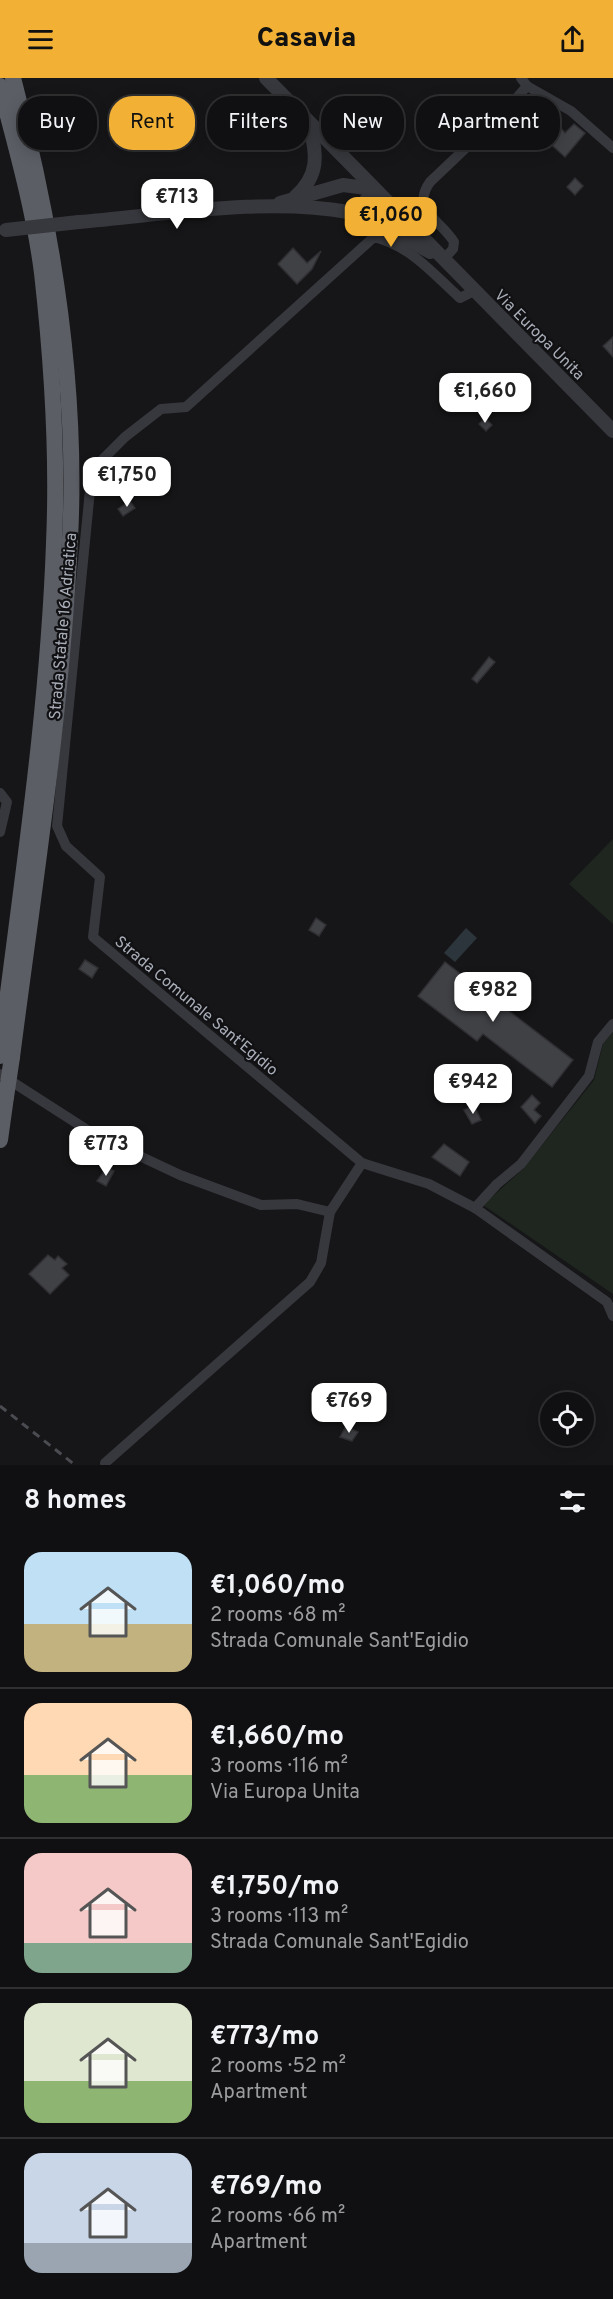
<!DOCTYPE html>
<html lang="en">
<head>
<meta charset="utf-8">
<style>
  :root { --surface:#101012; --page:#19191b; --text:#f1f3f6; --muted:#9c9d9f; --line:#303032; --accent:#f2b134 }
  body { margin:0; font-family:Overpass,sans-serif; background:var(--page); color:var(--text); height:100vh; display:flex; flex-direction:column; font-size:22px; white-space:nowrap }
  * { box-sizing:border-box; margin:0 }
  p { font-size:20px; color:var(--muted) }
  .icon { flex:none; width:33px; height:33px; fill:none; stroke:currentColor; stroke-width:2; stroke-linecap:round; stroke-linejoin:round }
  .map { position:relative; height:1387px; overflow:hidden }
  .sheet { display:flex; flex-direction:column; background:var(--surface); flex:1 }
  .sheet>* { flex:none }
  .top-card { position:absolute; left:18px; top:18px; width:578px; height:54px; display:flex; gap:12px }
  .fabs { position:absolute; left:540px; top:1314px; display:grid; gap:12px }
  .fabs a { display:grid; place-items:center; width:54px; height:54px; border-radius:50%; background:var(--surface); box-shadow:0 3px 15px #0003,0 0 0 2px var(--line); font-size:30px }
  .price { position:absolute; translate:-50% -51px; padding:0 14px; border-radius:12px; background:#fff; color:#222; font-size:20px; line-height:39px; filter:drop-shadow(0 2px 3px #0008) }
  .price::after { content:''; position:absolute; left:50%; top:36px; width:18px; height:14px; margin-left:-9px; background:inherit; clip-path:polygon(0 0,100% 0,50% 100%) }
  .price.current { background:var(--accent); color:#111 }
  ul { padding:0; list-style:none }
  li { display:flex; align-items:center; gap:18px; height:150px; padding:0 24px }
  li+li { border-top:2px solid var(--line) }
  li span { display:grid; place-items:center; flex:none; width:168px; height:120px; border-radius:18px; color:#555 }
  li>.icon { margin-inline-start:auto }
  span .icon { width:72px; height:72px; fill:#fffc; stroke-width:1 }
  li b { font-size:26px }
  h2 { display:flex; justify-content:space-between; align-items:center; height:72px; padding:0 24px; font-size:26px }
  .tag { padding:0 21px; border-radius:24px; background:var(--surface); box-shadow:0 3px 15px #0003,0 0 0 2px var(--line); font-size:21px; line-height:54px }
  .tag.current { background:var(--accent); color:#111 }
  header { display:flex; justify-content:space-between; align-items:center; height:78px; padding:0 24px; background:var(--accent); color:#111; font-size:27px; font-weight:800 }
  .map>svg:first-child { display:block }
</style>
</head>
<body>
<header><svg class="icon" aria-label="menu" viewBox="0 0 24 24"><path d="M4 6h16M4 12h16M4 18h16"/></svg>Casavia<svg class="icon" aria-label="share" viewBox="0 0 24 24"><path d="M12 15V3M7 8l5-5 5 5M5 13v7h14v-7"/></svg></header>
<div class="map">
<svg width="613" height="1387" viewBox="0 0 613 1387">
  <rect width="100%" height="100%" fill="#161618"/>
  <g fill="#1e261f">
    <path d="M613,761v85l-44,-40z"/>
    <path d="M613,954v262l-130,-89 40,-36 71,-89 9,-36z"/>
  </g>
  <path fill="#2c353c" d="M466,850l11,10 -22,24 -11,-9z"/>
  <g fill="#404145" stroke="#303034" stroke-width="1.5">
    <path d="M574,46l11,9 -20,24 -21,-19 15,-12 6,7z"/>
    <path d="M575,100l8,8 -8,9 -8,-8z"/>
    <path d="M293,170l14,15 14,-12 -9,18 -15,15 -19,-20z"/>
    <path d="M613,259v20l-10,-11z"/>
    <path d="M485,340l7,7 -6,6 -7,-7z"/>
    <path d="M130,423l5,7 -12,8 -5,-7z"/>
    <path d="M489,579l6,5 -18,21 -5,-4z"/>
    <path d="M316,840l10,7 -7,11 -10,-6z"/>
    <path d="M85,882l13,8 -6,10 -13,-9z"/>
    <path d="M445,884l128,98 -21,27 -69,-53 -6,7 -59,-45z"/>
    <path d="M532,1017l8,8 -6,7 7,6 -6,7 -14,-16z"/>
    <path d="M474,1027l7,15 -9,4 -8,-14z"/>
    <path d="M444,1066l25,18 -9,14 -28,-19z"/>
    <path d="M107,1089l7,4 -8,15 -9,-5z"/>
    <path d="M48,1177l7,5 3,-4 9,8 -5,4 7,7 -19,19 -21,-20z"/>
    <path d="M346,1348l12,6 -6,9 -12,-4z"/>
  </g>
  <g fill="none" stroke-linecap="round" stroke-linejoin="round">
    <g stroke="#37383d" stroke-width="10">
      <path d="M527,8l44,25 42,37"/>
      <path d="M443,182l10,-11 1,-7c-13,-22 -44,-32 -24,-60l78,-74 19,-22 -6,-8"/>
      <path d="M474,213l-14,7c-29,-26 -48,-51 -86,-61l-188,170 -25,2 -36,28 -33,33 -35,356 9,20 34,31 -7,60 269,226 67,21 46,24 132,94 6,14"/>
      <path d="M0,715l7,9 -7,30"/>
      <path d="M0,996l95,61 85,40 81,30 36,-1 33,8 32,-49"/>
      <path d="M475,1130l22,-24 24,-20 68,-88 9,-34 15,-18"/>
      <path d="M105,1385l205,-181 11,-19 9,-51"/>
    </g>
    <g stroke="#37383d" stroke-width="14">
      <path d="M266,0l347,353"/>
      <path d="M295,119c24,-21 23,-43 14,-71"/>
      <path d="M280,125l63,-18 31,4"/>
      <path d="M349,134l13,-6 12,-17"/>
      <path d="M79,144c84,-7 187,-25 269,-10 28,6 57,26 82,40"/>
    </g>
    <g stroke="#5b5e65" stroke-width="16">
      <path d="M0,8c16,61 34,124 42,187 10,89 16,180 12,270 -6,171 -33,342 -54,513"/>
      <path d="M12,979c22,-172 50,-344 58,-518 8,-155 -17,-311 -57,-461"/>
      <path d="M0,1062l6,-43"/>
    </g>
    <path stroke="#4a4c52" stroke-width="3" stroke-dasharray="8 6" stroke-linecap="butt" d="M0,1328l75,59"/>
    <path stroke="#37383d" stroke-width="14" d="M6,152l73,-8"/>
    <path stroke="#5b5e65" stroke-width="16" d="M6,1019l6,-40"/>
  </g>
  <g text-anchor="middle" stroke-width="4.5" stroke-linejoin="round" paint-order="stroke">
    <g font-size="16" fill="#a8adb8" stroke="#111113">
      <text transform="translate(540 256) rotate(45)" y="6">Via Europa Unita</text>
      <text transform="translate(62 548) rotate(-85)" y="6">Strada Statale 16 Adriatica</text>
      <text transform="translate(197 927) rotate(40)" y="6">Strada Comunale Sant'Egidio</text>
    </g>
  </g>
</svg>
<div class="fabs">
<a><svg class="icon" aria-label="locate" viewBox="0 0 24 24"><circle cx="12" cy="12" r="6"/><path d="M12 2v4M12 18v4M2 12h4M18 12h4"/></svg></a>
</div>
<b class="price" style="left:177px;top:152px">€713</b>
<b class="price current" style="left:391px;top:170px">€1,060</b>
<b class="price" style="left:485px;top:346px">€1,660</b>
<b class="price" style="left:127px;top:430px">€1,750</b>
<b class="price" style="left:493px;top:945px">€982</b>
<b class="price" style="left:473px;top:1037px">€942</b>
<b class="price" style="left:106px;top:1099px">€773</b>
<b class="price" style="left:349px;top:1356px">€769</b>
<div class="top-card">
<a class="tag">Buy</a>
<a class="tag current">Rent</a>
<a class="tag">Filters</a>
<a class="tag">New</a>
<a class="tag">Apartment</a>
</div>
</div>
<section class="sheet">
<h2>8 homes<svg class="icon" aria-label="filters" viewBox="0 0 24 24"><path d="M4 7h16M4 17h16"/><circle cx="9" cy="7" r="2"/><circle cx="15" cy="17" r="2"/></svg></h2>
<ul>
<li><span style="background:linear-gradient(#bfe0f5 60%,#c2b280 0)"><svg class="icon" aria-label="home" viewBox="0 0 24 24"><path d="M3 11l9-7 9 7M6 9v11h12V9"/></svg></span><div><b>€1,060/mo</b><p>2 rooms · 68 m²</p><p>Strada Comunale Sant'Egidio</p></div></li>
<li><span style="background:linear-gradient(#ffd9b3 60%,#8fb573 0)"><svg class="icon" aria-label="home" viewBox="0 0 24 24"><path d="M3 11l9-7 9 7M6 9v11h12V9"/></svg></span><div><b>€1,660/mo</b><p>3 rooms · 116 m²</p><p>Via Europa Unita</p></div></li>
<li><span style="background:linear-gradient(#f6c9c9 75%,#7fa58c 0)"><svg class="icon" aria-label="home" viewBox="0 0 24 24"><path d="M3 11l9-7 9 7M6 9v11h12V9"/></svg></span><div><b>€1,750/mo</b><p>3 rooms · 113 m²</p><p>Strada Comunale Sant'Egidio</p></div></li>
<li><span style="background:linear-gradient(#dfe7d0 65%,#8fb573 0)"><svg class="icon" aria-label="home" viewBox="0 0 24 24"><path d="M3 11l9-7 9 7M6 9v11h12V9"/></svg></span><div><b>€773/mo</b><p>2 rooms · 52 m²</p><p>Apartment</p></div></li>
<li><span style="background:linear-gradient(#c9d6e8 75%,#9aa5b1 0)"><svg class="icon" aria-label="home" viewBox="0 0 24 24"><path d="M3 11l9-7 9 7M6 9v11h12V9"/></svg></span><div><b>€769/mo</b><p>2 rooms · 66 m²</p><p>Apartment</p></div></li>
</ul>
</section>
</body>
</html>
